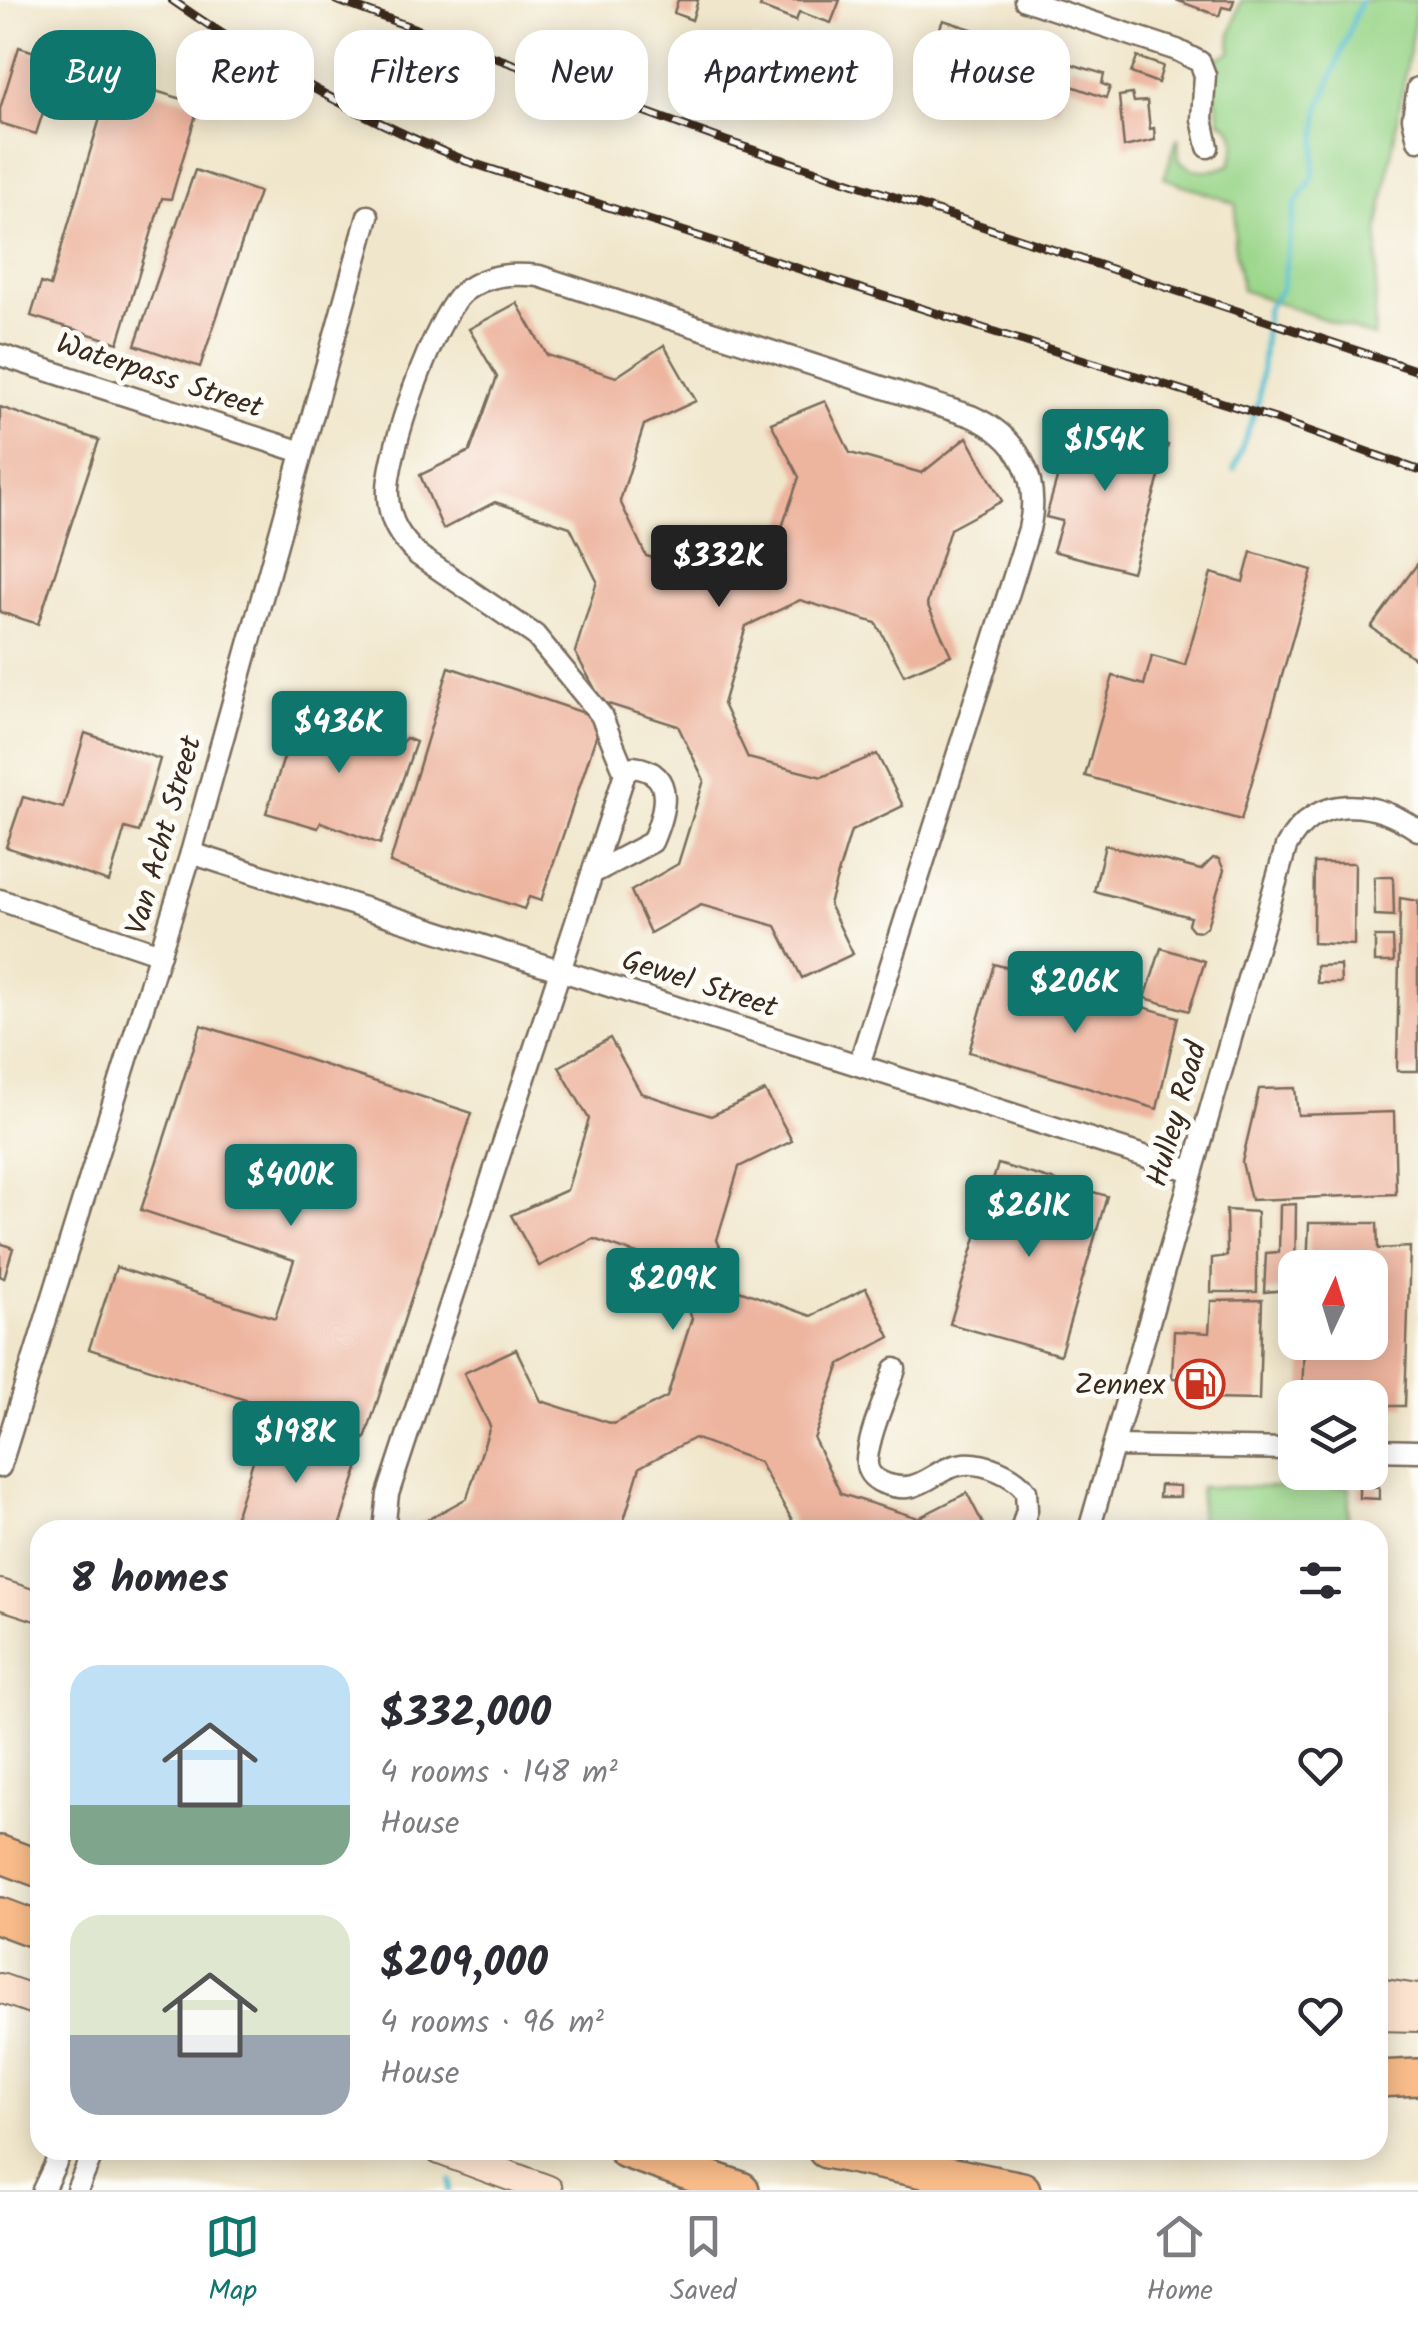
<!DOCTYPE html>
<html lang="en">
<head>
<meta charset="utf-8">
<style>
  :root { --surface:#fff; --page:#f7f7f7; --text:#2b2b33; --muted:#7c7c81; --line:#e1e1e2; --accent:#0f766e }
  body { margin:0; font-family:Kalam,sans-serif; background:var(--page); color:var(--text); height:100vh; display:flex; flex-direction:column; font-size:38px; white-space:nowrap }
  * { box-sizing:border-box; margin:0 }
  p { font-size:32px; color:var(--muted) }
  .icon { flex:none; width:55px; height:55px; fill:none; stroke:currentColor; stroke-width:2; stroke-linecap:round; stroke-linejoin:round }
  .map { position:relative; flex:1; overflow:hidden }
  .drawer { position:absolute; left:30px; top:1520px; width:1358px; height:640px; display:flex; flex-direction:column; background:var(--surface); border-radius:30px; box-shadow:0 5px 25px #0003 }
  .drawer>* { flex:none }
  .banner { position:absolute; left:30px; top:30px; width:1360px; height:90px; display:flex; gap:20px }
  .needle { width:65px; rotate:4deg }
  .controls { position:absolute; left:1278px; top:1250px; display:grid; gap:20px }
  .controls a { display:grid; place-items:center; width:110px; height:110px; border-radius:20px; background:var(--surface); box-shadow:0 5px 25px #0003; font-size:50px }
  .price { position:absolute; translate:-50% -85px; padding:0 22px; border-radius:10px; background:var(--accent); color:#fff; font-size:32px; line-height:65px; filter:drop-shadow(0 2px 5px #0008) }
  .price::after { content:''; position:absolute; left:50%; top:60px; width:30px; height:22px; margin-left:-15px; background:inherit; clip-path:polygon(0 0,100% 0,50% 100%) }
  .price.on { background:#222; color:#fff }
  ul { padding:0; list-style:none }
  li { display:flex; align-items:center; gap:30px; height:250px; padding:0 40px }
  li span { display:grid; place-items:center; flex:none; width:280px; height:200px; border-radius:30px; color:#555 }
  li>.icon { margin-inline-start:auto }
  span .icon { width:120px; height:120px; fill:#fffc; stroke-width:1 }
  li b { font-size:42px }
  h2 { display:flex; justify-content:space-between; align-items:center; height:120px; padding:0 40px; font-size:42px }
  .pill { padding:0 35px; border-radius:30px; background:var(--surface); box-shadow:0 5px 25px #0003; font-size:35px; line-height:90px }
  .pill.on { background:var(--accent); color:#fff }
  .tabs { display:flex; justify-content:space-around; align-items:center; height:140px; border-top:2px solid var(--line); background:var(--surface); font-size:28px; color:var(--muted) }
  .tabs a { display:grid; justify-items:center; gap:5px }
  .tabs .on { color:var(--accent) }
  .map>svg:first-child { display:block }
</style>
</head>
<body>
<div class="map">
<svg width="1418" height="2190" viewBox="0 0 1418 2190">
  <rect width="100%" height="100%" fill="#fdfcf7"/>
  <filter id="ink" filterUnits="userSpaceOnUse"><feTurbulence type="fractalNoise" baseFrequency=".01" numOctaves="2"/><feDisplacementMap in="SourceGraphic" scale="20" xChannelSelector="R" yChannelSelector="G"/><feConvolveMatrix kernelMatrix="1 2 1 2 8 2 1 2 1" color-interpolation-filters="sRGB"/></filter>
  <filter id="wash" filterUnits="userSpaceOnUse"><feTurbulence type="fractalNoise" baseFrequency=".0048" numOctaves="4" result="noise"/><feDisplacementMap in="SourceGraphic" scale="40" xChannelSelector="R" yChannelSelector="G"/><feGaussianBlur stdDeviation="2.25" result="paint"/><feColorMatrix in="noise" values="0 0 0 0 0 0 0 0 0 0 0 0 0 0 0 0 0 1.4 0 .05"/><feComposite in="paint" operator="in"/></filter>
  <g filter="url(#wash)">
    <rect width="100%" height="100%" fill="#f0e6cb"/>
    <g fill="#99d589" stroke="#6a8054" stroke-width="2.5">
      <path d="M1241,0h177l-39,226 -5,111 -132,-47 -8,-47 2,-39 -72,-26 14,-41 1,23c18,15 29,13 51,5 7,-18 10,-35 -10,-44l-10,-60 20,-8 1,-19z"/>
      <path d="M1200,1487h150l-3,43h-147z"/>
    </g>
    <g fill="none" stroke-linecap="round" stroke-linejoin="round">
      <g stroke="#54becf" stroke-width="5">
        <path d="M1234,469l25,-69 8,-91 15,-21 13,-83 18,-27 6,-67 42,-111"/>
        <path d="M449,2190l1,-9"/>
      </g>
    </g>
    <g id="blocks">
      <g fill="#edb49e">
        <path d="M678,0h20l-6,20 -18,-7z"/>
        <path d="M763,0h77l-9,23 -32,-11 -3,9 -36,-14z"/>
        <path d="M1176,0h58l-3,9 -9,-2 -3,9z"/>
        <path d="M943,20l51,16 -11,34 -17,-6 2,-10 -34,-11z"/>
        <path d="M19,47l41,13 -24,74 -36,-11v-14z"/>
        <path d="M996,48l56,20 -8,22 -16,-5 -2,6 -28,-10 -4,11 -12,-5z"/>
        <path d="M1137,57l26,9 -5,17 -27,-10z"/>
        <path d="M1071,64l33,10 -2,10 8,3 -4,11 -43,-15z"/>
        <path d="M112,78l87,26 -28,95 -9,-1 -44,145 -87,-27 10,-33 9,3z"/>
        <path d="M1049,82l15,4 -7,23 -14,-3z"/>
        <path d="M1132,94l2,8 13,-1 3,28 4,-1 1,12 -31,7 -5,-51z"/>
        <path d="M195,170l64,22 -59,175 -65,-22z"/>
        <path d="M517,303l30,52 69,22 48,-32 32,56 -52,24 -24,76 26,55 73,20 56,-28 24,-71 -28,-54 54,-22 25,52 72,20 45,-36 35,64 -52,28 -23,75 24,51 -47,20 -28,-52 -76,-23 -54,26 -23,78 25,54 74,19 55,-23 26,52 -52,25 -22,73 24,50 -51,24 -26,-52 -75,-21 -51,28 -19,-42 47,-27 26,-84 -26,-54 -76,-24 -27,-50 22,-71 -27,-54 -75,-25 -52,27 -23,-54 50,-24 27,-74 -28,-48z"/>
        <path d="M0,407l99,33 -61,184 -38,-12z"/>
        <path d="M1074,419l94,26 -36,127 -79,-21 9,-30 -16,-4z"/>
        <path d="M1251,552l61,18 -71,250 -156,-44 28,-100 31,9 8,-29 33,9 26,-92 32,9z"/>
        <path d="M1418,563v98l-47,-34z"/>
        <path d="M449,667l153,52 -61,182 -12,-4 -5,12 -134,-46z"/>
        <path d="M301,705l49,14 -1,6 51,19 6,-6 10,4 -36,102 -59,-22 -3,6 -52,-15z"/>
        <path d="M85,733l75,26 -21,73 -14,-4 -16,54 -103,-35 17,-50 40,11z"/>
        <path d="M1105,845l96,25 12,-12 6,1 5,11 -17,56 -6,5 -8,-1 -5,-6 2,-7 -96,-26z"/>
        <path d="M1314,863h41l-1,82 -41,-2z"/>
        <path d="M1374,877h19l1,39 -19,-1z"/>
        <path d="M1400,898l18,3v170h-21z"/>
        <path d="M1375,937h18l1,25h-19z"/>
        <path d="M1161,948l44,13 -16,50 -44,-13z"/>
        <path d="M994,964l184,53 -21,92 -188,-57z"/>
        <path d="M1340,965l1,18h-24l-1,-17z"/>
        <path d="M201,1025l271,88 -107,326 -276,-90 27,-82 159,51 19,-58 -153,-50z"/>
        <path d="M610,1038l31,55 70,23 54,-25 27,50 -53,26 -22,73 22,50 72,26 55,-28 24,49 -50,27 -26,75 27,55 77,24 49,-25 19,37h-197l3,-10 -33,-58 -65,-24 -54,29 -19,63h-203l-2,-4 51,-28 23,-72 -26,-53 52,-24 25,52 72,23 54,-27 25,-79 -26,-54 -72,-25 -55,27 -28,-51 56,-25 22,-71 -30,-52z"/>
        <path d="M1295,1088l3,27 96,-3 2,82 -145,6 -9,-38 17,-73z"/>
        <path d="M998,1164l109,32 -47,159 -110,-31z"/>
        <path d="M1296,1204l-1,85 -31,3 2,-39 13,-1 1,-47z"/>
        <path d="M1226,1210l31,2v80h-46l1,-34 15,-2z"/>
        <path d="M1309,1223h68l1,26 32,-2 -5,159h-35v-8h-68l2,-56h66v-74h-63z"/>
        <path d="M0,1243l13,5 -9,30 -4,-2z"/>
        <path d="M1262,1300l-3,100 -49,-1v-19l-38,-2 2,-47 35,2 2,-32z"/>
        <path d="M263,1429l98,31 -23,70h-89l-16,-5z"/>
        <path d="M1160,1485l20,1v11h-21z"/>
        <path d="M1359,1486l20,1v12l-20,-1z"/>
      </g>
    </g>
  </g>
  <g filter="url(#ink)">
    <use href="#blocks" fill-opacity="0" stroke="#7a6c5b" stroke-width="2.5"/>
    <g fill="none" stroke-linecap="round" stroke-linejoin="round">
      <g stroke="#7a6c5b" stroke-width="25">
        <g id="minor">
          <path d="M1025,0l152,50 23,12 5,13 -3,44 6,28"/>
          <path d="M1418,88l-5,30 5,22"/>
          <path d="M0,355l302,97"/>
          <path d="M625,773l-24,-58 -66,-80 -117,-80c-18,-17 -29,-34 -30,-59 -3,-38 47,-184 78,-206 23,-16 46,-17 73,-14l432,140c48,21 70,62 58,113l-170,536"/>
          <path d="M191,853l1000,318"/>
          <path d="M0,900l160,54"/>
          <path d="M895,1369c-9,29 -25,61 -28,90 -1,13 5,19 16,24 39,15 48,-15 81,-19 20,-2 51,11 62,27l1,19 -6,20"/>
          <path d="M1114,1446l181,3"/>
          <path d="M1370,1450l48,1"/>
          <path d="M0,1467l191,-614 177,-637"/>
          <path d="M384,1530l4,-36 237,-721 8,-6c45,5 31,47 19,75l-59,31"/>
          <path d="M1089,1530l197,-683c29,-55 87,-48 132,-17"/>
          <path d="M43,2190l19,-40"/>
          <path d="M77,2190l17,-40"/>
        </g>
      </g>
      <g stroke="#7a6c5b" stroke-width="32">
        <g id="secondary">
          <path d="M0,1594l40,13"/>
          <path d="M0,1988l40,14"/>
          <path d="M1378,1993l40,6"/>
          <path d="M1378,2016l40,1"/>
          <path d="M440,2150l108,40"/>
        </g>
      </g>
      <g stroke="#7a6c5b" stroke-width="40">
        <g id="motorway">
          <path d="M0,1854l40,15"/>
          <path d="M0,1916l40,15"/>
          <path d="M1378,2079l40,-2"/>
          <path d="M626,2150l115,40"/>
          <path d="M826,2150l196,40"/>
        </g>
      </g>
      <use href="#minor" stroke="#fff" stroke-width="20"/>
      <use href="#secondary" stroke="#fde4d0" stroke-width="28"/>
      <use href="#motorway" stroke="#f9bc8a" stroke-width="35"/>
      <g stroke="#3b2a1e" stroke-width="9">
        <g id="rail">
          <path d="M172,0c93,65 188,118 294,161l541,175 268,83 143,51"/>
          <path d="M336,0l390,141 692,230"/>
        </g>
      </g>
      <use href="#rail" stroke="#fdfcf7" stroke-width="5" stroke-dasharray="15" stroke-linecap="butt"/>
    </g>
  </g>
  <defs>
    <g id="fuel-ring" transform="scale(2.5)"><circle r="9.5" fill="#fdfcf7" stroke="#c8321e" stroke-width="1.5"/><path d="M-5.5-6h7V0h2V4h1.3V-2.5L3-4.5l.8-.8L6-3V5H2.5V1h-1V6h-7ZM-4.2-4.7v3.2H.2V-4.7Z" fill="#c8321e"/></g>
  </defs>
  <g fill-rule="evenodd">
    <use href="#fuel-ring" x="1200" y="1384"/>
  </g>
  <g text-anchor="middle" stroke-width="10" stroke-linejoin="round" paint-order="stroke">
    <g font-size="30" fill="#3b2a1e" stroke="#fdfcf7">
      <text transform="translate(160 375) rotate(18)" y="10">Waterpass Street</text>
      <text transform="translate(163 835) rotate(-74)" y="10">Van Acht Street</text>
      <text transform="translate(700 983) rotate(18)" y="10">Gewel Street</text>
      <text transform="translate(1176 1114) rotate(-74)" y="10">Hulley Road</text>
    </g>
    <g font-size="30" fill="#3b2a1e" stroke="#fdfcf7" text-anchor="end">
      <text x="1165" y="1394">Zennex</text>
    </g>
  </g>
</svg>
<div class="controls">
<a><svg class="needle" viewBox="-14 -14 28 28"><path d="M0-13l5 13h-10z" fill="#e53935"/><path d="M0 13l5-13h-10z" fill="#7c7c81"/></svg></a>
<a><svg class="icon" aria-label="layers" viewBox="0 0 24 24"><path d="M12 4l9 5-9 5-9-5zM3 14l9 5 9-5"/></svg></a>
</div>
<b class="price" style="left:1105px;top:494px">$154K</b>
<b class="price on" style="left:719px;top:610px">$332K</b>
<b class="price" style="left:339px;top:776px">$436K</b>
<b class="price" style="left:1075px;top:1036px">$206K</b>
<b class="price" style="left:291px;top:1229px">$400K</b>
<b class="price" style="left:1029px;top:1260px">$261K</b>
<b class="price" style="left:673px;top:1333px">$209K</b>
<b class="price" style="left:296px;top:1486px">$198K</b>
<div class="banner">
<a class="pill on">Buy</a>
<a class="pill">Rent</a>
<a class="pill">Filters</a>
<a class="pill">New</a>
<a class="pill">Apartment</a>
<a class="pill">House</a>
</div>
<section class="drawer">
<h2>8 homes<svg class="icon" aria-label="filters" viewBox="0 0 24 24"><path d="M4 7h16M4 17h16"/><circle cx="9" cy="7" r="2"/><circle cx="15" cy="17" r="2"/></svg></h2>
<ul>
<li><span style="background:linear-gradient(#bfe0f5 70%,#7fa58c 0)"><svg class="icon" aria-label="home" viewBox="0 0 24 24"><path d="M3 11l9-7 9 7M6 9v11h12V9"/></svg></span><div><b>$332,000</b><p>4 rooms · 148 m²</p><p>House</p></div><svg class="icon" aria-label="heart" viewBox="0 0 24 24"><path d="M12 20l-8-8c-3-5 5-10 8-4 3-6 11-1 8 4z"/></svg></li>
<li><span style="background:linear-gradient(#dfe7d0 60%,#9aa5b1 0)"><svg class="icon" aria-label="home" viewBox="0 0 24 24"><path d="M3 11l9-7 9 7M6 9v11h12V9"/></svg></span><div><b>$209,000</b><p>4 rooms · 96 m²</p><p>House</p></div><svg class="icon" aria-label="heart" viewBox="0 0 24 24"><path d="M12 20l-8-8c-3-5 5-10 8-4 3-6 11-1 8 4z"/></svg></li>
</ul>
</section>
</div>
<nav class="tabs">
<a class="on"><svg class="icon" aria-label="map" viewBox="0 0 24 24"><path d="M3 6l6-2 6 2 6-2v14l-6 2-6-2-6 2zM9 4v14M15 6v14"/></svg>Map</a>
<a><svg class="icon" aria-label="saved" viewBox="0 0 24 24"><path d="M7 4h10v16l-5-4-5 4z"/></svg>Saved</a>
<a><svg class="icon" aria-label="home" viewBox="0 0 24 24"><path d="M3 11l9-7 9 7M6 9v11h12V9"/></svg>Home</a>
</nav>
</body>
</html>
